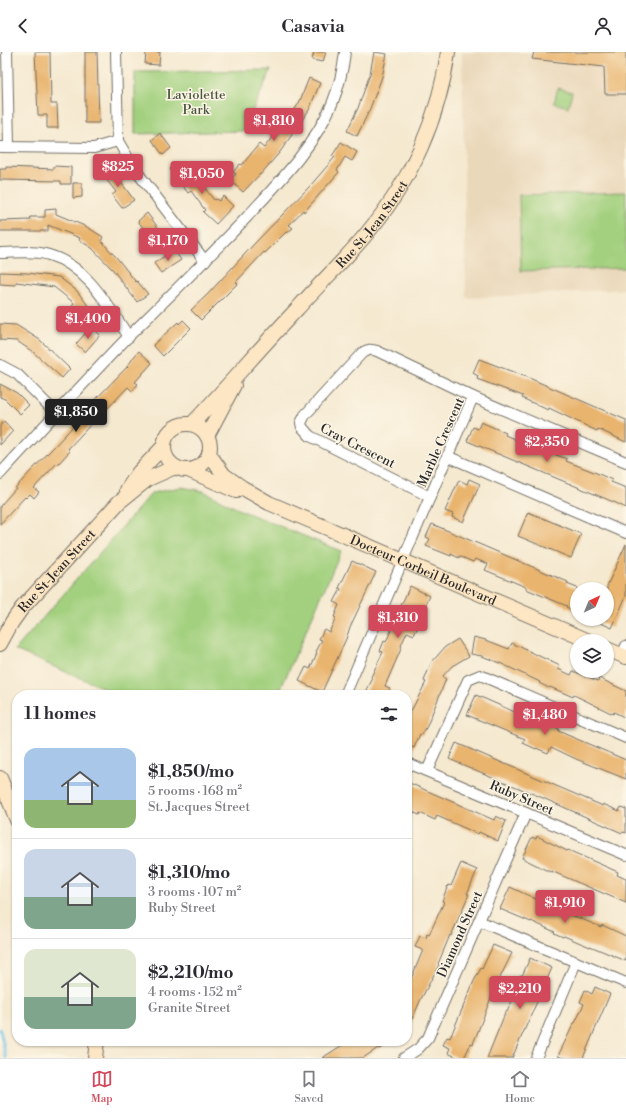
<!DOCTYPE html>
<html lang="en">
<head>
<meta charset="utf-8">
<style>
  :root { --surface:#fff; --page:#f7f7f7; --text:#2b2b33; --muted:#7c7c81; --line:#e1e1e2; --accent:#d1495b }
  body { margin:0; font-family:"Libre Bodoni",serif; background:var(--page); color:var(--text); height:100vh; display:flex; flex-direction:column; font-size:15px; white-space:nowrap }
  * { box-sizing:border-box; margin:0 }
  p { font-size:13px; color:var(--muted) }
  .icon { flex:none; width:22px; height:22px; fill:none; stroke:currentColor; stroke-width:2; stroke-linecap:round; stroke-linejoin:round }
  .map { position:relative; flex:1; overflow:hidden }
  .side { position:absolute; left:12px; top:638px; width:400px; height:356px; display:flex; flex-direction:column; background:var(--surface); border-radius:16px; box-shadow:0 1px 3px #0004 }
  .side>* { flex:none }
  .needle { width:26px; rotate:44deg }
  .fabs { position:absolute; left:570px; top:530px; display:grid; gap:8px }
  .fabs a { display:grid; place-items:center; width:44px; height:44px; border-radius:50%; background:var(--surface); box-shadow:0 1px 3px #0004; font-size:20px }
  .price { position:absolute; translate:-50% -34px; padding:0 9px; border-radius:4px; background:var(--accent); color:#fff; font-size:13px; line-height:26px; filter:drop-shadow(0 1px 2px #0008) }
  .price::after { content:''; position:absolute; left:50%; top:24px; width:12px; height:9px; margin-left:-6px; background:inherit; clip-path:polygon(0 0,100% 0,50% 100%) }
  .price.current { background:#222; color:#fff }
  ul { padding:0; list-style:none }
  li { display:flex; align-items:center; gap:12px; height:100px; padding:0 12px }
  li+li { border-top:1px solid var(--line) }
  li span { display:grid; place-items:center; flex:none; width:112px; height:80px; border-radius:12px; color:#555 }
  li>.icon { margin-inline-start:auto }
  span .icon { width:48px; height:48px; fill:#fffc; stroke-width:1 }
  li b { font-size:17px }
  h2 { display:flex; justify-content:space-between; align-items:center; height:48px; padding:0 12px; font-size:17px }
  header { display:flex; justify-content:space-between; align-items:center; height:52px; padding:0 12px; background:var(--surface); font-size:18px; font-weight:600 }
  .menu { display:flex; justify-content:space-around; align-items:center; height:56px; border-top:1px solid var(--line); background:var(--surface); font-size:11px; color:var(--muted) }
  .menu a { display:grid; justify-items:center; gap:2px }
  .menu .current { color:var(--accent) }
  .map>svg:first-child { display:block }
</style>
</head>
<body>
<header><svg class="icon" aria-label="back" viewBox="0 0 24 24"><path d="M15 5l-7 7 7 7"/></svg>Casavia<svg class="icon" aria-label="person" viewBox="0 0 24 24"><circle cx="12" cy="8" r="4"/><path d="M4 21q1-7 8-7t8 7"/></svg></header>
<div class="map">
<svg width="626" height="1006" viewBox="0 0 626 1006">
  <rect width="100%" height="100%" fill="#fcf5e5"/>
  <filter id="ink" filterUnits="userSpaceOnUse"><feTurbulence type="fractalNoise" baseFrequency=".025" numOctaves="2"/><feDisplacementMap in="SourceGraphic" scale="8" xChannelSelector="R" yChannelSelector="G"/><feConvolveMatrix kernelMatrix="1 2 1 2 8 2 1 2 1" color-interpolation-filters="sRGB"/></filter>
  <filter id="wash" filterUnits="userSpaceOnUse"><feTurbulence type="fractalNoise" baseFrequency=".012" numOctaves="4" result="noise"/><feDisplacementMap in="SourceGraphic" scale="16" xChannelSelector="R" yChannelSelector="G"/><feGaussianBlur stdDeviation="0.9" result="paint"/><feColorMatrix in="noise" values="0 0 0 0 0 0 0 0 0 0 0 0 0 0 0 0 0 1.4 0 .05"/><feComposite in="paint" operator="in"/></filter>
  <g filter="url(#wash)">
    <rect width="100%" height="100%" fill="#f5e9d0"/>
    <path fill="#ead8ba" d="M462,0h164v237l-160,9z"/>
    <g fill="#a2d07e" stroke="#667e54">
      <path d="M271,18l-28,61 -108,3v-62z"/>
      <path d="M558,36l14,4 -4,15 -14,-4z"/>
      <path d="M626,140v76l-105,3 -2,-76z"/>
      <path d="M181,435l22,4 37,19 101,41 -63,144h-158l-105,-45 137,-157z"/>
    </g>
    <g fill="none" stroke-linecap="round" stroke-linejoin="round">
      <path stroke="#6fc2eb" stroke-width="2.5" d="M0,977l6,29"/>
    </g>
    <g id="blocks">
      <g fill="#e9b46d">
        <path d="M35,0h15l1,52h6l1,24h-11v-13h-9z"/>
        <path d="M85,0h12l2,71h-14z"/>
        <path d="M146,0h14l-1,13 -14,-1z"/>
        <path d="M314,0h12l-3,10 -11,-2z"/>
        <path d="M374,0l13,2 -5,23 -13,34 -12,25 -10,-5 11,-23 12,-34z"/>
        <path d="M534,0h92v42h-21l-1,-27 -72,-8z"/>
        <path d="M309,26l11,5 -11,27 -29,42 -20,23v-1l-17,18 -13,-12 6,-6 -3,-2 7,-8 2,1 17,-21 5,4 17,-23 2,2 16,-24z"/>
        <path d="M160,81l11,15 -8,7 -11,-15z"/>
        <path d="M341,90l16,10 -5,9 -7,-4 -8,13 2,2 -35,40 -1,-2 -14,15 4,3 -6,5 -1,-1 -21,21 -1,-1 -28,30 2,1 -37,37 -10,-10 16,-15 48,-52 55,-57 25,-29 -3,-1z"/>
        <path d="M181,110l12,17 3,-2 18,23 2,-1 3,2 4,-5 10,10 -17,18 -13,-12 2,-2 -14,-19 -3,2 -18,-24z"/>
        <path d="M54,114l17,1v17h-10v-3l-61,-1v-11h6v-2l48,2z"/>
        <path d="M111,115l4,6 2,-1 5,7 -2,2 14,19 -12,8 -10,-13 4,-3 -14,-18z"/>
        <path d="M73,131h9v14l-9,1z"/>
        <path d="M56,157v5l31,13 16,10 -2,4 16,17 19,24 1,-1 11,13 -11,8 -24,-32 -21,-22 -13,-8 1,-2 -32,-13v6h-48v-10l31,-1 -1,-3h15v-7z"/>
        <path d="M147,161l16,21 -10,7 -15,-20z"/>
        <path d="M174,198l7,10 -20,13 -7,-10z"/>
        <path d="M0,220l27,1 32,4 18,14 19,25 -10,7 -14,-18 2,-2 -20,-16 -38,-5v3l-16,-1z"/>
        <path d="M183,268l8,8 -28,28 -10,-11 25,-23 1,2z"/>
        <path d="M0,272l16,1 24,15 30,29 -8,9 -29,-26 -16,-11 -17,-1z"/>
        <path d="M91,275l9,8 -15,17 -9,-8z"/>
        <path d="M139,299l13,12 -17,19 3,2 -6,7 -4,-4 -22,23 -1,-1 -37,40 2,2 -12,13 -1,-1 -23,25 5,4 -5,6 -4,-4 -4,4 -1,-1 -25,27v-18l16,-18h-1l52,-55 28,-33 33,-34h-1l5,-6v-1z"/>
        <path d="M479,307l50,19 97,42v22l-28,-13 -1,2 -48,-23 -1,2 -26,-12 1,-2 -46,-17 1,-3 -5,-3z"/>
        <path d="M0,332l17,9 12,12 -9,9 -15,-15 -5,-2z"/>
        <path d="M4,369l9,10 -13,14v-19z"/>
        <path d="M481,370l25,11 -1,2 14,6 48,18 -1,2 33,13 13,6 -1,2 15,6v20l-10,-5 -149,-62 6,-14 5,2z"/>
        <path d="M469,427l11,5 -17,38 -11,-5 1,-3 -8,-3 14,-31 8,4z"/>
        <path d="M528,460l53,22 -10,24 -53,-22z"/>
        <path d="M432,472l136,58 -1,2 10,4v24l-11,-5 1,-1 -41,-17v-2l-41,-17 3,-6 -13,-5 -2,3 -14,-6v2l-8,-4v2l-25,-10 4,-7 -4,-2z"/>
        <path d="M626,492v52l-14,32 -20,-9h15v-33z"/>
        <path d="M352,509l24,11 -26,55 -4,12 -24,53 -23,-11 7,-14 4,2 7,-16 -1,-1 6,-12 -3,-1 5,-10 5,3 7,-14 -2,-1 5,-12 -5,-3 7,-13 -2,-1z"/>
        <path d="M410,534l20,10 -7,15 2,1 -11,23 -7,-3 -7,16 1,1 -16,37 5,2 -3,7h-14l-7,-3 7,-14 -2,-1 12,-25 -3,-1 4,-10 2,1 7,-16 -1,-1z"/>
        <path d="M474,585l12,3 23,9 3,-6 48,23 -2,3 13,6 2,-4 25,10 1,-3 27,13v27l-12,-6 -1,2 -39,-19 -1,2 -23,-10 -1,1 -10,-5 1,-1 -38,-18 -20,-8 -11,-2z"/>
        <path d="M458,587l11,17 -17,10 -10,11 4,2 -10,25 -9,22 -5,9 -2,-1 -6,14 -7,-3v-23l2,-4 -1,-1 18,-35 -2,-1 7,-18 14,-16z"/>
        <path d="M476,643l57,25 15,6v-2l11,5 -1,2 68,29v19l-50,-20 -25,-12 -3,6 -12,-5v1l-13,-6 2,-4 -58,-24z"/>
        <path d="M456,691l147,63v-2l16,7 2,-4 5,2v24l-3,-1 -1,1 -79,-35 -94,-39z"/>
        <path d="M407,730l87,38 2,-4 10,5 -8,20 -19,-9 -1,2 -41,-18 -2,4 -15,-7 -1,2 -12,-6z"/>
        <path d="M537,784l30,15 1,-1 50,22 -1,3 9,4v24l-75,-32 -1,1 -28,-14 10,-21 4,2z"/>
        <path d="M461,811l16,7 -10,24h2l-18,42 -1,-1 -12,29 1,1 -19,36 -13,31v-55l4,2 12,-29 -8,-3 5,-11 6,2 1,-4 2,1 15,-33 -2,-1 6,-16 3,1z"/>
        <path d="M510,835l54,25 37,15 1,-2 24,11v25l-36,-15v1l-26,-11 -1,1 -9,-4 1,-1 -24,-11v1l-31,-13z"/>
        <path d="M493,893l19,8 -18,37 -21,54 -2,-1 -7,15h-6l-10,-5 2,-5 -7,-3 4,-8 3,1 24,-57 7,-13 1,1z"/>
        <path d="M530,906l22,10 -40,90h-25l19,-47 1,1 10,-22 -3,-1 6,-14 2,1z"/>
        <path d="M595,935l15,7 -27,64h-20l-5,-2 16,-33h1l9,-19 -4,-2 5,-12 7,4z"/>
        <path d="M342,989h50l-13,8 -1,-1 -15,10h-41l22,-14z"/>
      </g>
    </g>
  </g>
  <g filter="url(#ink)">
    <use href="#blocks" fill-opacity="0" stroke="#726e65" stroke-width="1"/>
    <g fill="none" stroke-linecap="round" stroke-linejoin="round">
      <g stroke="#726e65" stroke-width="12">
        <g id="street">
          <path d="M7,0l2,94"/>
          <path d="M116,0l2,89 16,27 71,93"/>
          <path d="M0,95l94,1 24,-7"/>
          <path d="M0,201c15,0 35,-3 49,2 38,11 59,51 80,82"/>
          <path d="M0,313l17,9 39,39"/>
          <path d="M447,404l179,77"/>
          <path d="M0,422c43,-47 86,-94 130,-139 40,-39 79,-78 117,-118 31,-34 66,-69 85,-113 7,-17 11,-34 13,-52"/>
          <path d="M430,445l-120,-61 -8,-9 -1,-4 4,-8 57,-62c6,-4 9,-4 15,-2l96,46 153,65"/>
          <path d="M622,603l4,-9"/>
          <path d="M345,643l128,-298"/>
          <path d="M407,711l219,92"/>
          <path d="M427,719l41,-91 12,-5 146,63"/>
          <path d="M479,869l147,62"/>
          <path d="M404,1006l14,-9 10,-11 98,-225"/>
          <path d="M536,1006l40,-96"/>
        </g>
      </g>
      <g stroke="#726e65" stroke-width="16">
        <g id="secondary">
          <circle cx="187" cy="395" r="23"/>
          <path id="s1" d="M192,372c36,-38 70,-78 106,-116 23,-26 48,-49 70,-76 43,-51 71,-114 80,-180"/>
          <path d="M207,384l27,-51"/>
          <path id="s2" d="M209,402l15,21 19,13 26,15 320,138"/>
          <path d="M188,418l48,21"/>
          <path d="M127,438l12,-18 25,-26"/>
          <path id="s3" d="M0,592l12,-22 10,-14 97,-106 29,-23 27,-12"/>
          <path d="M607,597l19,8"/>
          <path d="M0,726l17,42"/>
          <path d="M95,1006l2,-17"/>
        </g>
      </g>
      <use href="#street" stroke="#fff" stroke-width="10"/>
      <use href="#secondary" stroke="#fce6c4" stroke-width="14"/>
    </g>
  </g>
  <g text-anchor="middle" stroke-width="3" stroke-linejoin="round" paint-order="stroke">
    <g font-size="13" fill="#495440" stroke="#fcf5e5">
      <text x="196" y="47">Laviolette<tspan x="196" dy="15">Park</tspan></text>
    </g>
    <g font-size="13" fill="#2b2b2b" stroke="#fcf5e5">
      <text dy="5" stroke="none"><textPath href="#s1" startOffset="269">Rue St-Jean Street</textPath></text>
      <text transform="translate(440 390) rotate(-66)" y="5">Marble Crescent</text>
      <text transform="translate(358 393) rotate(27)" y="5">Cray Crescent</text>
      <text dy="5" stroke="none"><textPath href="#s2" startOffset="247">Docteur Corbeil Boulevard</textPath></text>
      <text dy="5" stroke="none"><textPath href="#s3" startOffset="93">Rue St-Jean Street</textPath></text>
      <text transform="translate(522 745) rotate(23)" y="5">Ruby Street</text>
      <text transform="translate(459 882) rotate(-66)" y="5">Diamond Street</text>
    </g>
  </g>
</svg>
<div class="fabs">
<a><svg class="needle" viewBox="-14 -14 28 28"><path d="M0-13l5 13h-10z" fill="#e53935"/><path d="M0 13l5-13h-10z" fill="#7c7c81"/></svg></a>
<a><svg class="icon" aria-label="layers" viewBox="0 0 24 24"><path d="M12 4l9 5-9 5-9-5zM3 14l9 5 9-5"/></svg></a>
</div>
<b class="price" style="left:274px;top:90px">$1,810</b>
<b class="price" style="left:118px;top:136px">$825</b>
<b class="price" style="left:202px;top:143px">$1,050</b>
<b class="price" style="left:168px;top:210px">$1,170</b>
<b class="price" style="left:88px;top:288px">$1,400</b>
<b class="price current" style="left:76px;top:381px">$1,850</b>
<b class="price" style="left:547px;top:411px">$2,350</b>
<b class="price" style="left:398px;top:587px">$1,310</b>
<b class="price" style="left:545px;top:684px">$1,480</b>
<b class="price" style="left:565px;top:872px">$1,910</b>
<b class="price" style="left:520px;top:958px">$2,210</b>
<section class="side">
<h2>11 homes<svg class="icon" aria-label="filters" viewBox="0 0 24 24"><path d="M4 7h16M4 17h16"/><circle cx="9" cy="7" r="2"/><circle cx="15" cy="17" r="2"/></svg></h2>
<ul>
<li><span style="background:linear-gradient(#a9c7e8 65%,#8fb573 0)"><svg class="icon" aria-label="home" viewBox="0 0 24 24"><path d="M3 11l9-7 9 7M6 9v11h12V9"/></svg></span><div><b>$1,850/mo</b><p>5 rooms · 168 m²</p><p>St. Jacques Street</p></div></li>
<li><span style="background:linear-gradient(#c9d6e8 60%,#7fa58c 0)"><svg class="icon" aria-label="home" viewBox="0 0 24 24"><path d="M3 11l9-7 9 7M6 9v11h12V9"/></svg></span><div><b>$1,310/mo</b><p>3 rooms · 107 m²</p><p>Ruby Street</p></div></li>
<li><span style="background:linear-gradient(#dfe7d0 60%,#7fa58c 0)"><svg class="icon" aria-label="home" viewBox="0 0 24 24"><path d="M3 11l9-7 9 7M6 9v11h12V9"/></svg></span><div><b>$2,210/mo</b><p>4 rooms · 152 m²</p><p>Granite Street</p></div></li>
</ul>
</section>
</div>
<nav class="menu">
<a class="current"><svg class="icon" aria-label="map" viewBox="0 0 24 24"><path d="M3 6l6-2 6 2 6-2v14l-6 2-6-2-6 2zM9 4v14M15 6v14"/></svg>Map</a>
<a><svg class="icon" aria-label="saved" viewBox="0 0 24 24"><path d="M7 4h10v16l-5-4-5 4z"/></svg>Saved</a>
<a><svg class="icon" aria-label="home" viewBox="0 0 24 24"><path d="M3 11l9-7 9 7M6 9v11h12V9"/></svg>Home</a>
</nav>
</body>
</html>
